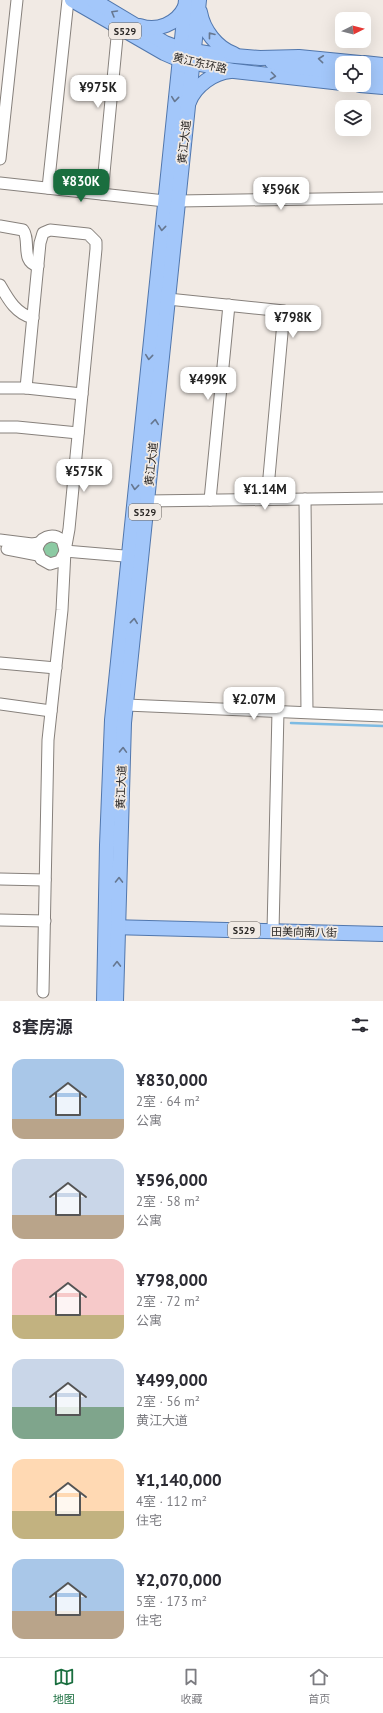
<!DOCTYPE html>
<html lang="zh">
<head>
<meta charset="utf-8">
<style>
  :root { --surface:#fff; --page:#f7f7f7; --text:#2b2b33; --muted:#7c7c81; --line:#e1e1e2; --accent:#1a6e3f }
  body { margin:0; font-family:"PT Sans","Noto Sans SC",sans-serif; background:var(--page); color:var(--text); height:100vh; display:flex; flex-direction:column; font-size:15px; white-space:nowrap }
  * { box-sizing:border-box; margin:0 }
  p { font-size:13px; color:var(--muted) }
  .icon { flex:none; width:22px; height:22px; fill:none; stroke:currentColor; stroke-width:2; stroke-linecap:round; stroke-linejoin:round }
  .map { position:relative; height:1001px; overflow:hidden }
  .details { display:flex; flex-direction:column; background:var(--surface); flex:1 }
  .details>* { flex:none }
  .needle { width:26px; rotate:84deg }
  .fabs { position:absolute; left:335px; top:12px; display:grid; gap:8px }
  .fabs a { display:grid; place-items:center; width:36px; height:36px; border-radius:8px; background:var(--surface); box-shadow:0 4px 16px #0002; font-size:20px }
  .price { position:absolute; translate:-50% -34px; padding:0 9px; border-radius:8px; background:#fff; color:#222; font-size:13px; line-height:26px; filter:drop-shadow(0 1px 2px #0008) }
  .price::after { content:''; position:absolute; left:50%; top:24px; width:12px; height:9px; margin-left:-6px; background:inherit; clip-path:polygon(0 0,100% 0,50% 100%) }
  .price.on { background:var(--accent); color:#fff }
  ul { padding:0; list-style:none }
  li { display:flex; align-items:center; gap:12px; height:100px; padding:0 12px }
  li span { display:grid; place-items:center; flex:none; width:112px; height:80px; border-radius:12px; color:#555 }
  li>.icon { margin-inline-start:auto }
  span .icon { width:48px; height:48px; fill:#fffc; stroke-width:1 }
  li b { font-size:17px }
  h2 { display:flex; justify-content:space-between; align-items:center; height:48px; padding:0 12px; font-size:17px }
  .dock { display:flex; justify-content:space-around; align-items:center; height:56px; border-top:1px solid var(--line); background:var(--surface); font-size:11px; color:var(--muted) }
  .dock a { display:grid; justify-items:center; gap:2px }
  .dock .on { color:var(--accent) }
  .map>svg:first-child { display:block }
</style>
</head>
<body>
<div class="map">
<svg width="383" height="1001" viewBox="0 0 383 1001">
  <rect width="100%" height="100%" fill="#f1eae4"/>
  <path fill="#8ccaa3" d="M52,539l3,1 6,8 -5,11 -12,-2 -2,-12z"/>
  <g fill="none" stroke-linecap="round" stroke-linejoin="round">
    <path stroke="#7dbbe3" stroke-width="2.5" d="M291,723l92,3"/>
    <g stroke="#87817c" stroke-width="13">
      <g id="minor">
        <path d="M0,159l17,-159"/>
        <path d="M0,183l165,18"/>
        <path d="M48,188l20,-188"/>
        <path d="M102,194l16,-167"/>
        <path d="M178,201l205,-3"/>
        <path d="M0,226l23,4c8,10 -3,32 15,36"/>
        <path d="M0,285c8,14 16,29 33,33"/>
        <path d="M168,299l116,12 -17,188"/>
        <path d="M0,388h26l56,6"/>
        <path d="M26,388l14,-145 3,-10 7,-3 38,4 8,8v7l-27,280 -4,22 -3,59 -14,130 -5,252"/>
        <path d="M0,427h17l61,6"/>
        <path d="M305,499l2,213"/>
        <path d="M210,500l19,-195"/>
        <path d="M147,501l236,-3"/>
        <path d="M0,540l32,4 7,-1"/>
        <path d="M7,549l31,6"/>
        <path d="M65,551l71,6"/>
        <path d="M65,552l-5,9 -10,3 -9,-5 -4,-9c2,-13 15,-18 25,-10l3,10"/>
        <path d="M0,663l56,5"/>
        <path d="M0,704l51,7"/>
        <path d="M126,705l257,11"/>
        <path d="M0,879l45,1"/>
        <path d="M0,920l45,1"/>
        <path d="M273,931l5,-220"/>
      </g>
    </g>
    <g stroke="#5177ad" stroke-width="16">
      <g id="major">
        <path d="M72,0l92,53 16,7 54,11 108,12"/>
        <path d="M93,0l72,43 16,6 31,5 48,4 39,-1 61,6"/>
        <path d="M200,12c3,18 17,36 34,42"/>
        <path d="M140,26c17,6 37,-2 45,-19"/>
        <path d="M272,62l25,5 45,5"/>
        <path d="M364,63l19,2"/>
        <path d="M364,75l19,2"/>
        <path d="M360,85l23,2"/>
        <path d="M189,102c6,-16 25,-30 42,-31"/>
        <path d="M110,927l273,7"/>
        <path d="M104,1001l3,-156 5,-125 74,-720"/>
        <path d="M116,1001l8,-278 75,-723"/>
      </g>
    </g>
    <use href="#minor" stroke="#fff" stroke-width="11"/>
    <use href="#major" stroke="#a3c7fa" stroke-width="14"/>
  </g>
  <defs><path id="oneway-chevron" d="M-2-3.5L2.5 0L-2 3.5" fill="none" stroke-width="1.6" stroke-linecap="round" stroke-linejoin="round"/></defs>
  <g stroke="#667790">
    <use href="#oneway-chevron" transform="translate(114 13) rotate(-150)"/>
    <use href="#oneway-chevron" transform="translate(211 35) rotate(-128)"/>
    <use href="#oneway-chevron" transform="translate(321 59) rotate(-174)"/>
    <use href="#oneway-chevron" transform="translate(273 76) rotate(7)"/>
    <use href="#oneway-chevron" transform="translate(175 99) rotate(96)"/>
    <use href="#oneway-chevron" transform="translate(162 228) rotate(96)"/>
    <use href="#oneway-chevron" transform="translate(149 357) rotate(96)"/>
    <use href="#oneway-chevron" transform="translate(155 422) rotate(-84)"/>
    <use href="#oneway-chevron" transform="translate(135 487) rotate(96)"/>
    <use href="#oneway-chevron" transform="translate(134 621) rotate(-84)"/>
    <use href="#oneway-chevron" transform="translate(123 750) rotate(-88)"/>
    <use href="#oneway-chevron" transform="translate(119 880) rotate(-89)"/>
    <use href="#oneway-chevron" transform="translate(117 964) rotate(-89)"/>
  </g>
  <g text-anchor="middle" stroke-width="3.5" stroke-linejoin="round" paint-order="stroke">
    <g fill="#f1eae4" stroke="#66625e" stroke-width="1">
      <rect x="109" y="23" width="32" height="16" rx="3"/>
      <rect x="129" y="504" width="32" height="16" rx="3"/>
      <rect x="228" y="922" width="32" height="16" rx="3"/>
    </g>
    <g font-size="10" font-weight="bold" fill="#2a2725">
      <text x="125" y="35">S529</text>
      <text x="145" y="516">S529</text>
      <text x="244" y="934">S529</text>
    </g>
    <g font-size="11" fill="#2a2725" stroke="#f1eae4">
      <text transform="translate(200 63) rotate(13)" y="4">黄江东环路</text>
      <text transform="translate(184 142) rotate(-84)" y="4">黄江大道</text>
      <text transform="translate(151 464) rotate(-84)" y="4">黄江大道</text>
      <text transform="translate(121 787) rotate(-88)" y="4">黄江大道</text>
      <text transform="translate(304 932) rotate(1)" y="4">田美向南八街</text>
    </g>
  </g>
</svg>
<div class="fabs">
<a><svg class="needle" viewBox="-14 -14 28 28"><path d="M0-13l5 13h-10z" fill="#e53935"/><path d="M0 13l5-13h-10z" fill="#7c7c81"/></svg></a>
<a><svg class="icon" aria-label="locate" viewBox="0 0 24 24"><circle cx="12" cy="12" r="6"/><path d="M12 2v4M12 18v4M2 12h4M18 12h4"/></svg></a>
<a><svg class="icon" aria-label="layers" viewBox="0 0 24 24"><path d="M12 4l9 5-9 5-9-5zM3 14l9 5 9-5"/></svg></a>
</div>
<b class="price" style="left:98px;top:109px">¥975K</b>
<b class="price on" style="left:81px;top:203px">¥830K</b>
<b class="price" style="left:281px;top:211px">¥596K</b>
<b class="price" style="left:293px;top:339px">¥798K</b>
<b class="price" style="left:208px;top:401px">¥499K</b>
<b class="price" style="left:84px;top:493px">¥575K</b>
<b class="price" style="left:265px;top:511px">¥1.14M</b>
<b class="price" style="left:254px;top:721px">¥2.07M</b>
</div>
<section class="details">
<h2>8套房源<svg class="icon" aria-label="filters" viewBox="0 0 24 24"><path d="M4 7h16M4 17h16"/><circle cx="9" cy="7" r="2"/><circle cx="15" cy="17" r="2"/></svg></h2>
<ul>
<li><span style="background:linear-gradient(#a9c7e8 75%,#b9a48a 0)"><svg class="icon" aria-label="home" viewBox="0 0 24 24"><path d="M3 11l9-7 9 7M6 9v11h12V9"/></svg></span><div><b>¥830,000</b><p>2室 · 64 m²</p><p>公寓</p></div></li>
<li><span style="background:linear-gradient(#c9d6e8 70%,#b9a48a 0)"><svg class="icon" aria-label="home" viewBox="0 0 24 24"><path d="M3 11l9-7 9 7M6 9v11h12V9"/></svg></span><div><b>¥596,000</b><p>2室 · 58 m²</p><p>公寓</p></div></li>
<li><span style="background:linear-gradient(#f6c9c9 70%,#c2b280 0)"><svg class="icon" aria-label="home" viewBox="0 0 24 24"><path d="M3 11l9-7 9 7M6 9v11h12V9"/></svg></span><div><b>¥798,000</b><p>2室 · 72 m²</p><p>公寓</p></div></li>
<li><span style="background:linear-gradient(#c9d6e8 60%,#7fa58c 0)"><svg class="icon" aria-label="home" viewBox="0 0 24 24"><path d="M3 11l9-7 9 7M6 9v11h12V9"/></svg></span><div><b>¥499,000</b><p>2室 · 56 m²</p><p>黄江大道</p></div></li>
<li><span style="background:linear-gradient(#ffd9b3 65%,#c2b280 0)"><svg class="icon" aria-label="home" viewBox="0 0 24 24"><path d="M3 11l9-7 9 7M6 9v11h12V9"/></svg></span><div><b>¥1,140,000</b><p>4室 · 112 m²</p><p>住宅</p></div></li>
<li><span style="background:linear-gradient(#a9c7e8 65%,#b9a48a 0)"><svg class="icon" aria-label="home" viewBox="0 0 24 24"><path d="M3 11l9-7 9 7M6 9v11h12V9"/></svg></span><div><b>¥2,070,000</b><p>5室 · 173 m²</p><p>住宅</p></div></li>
</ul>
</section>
<nav class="dock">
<a class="on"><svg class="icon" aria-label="map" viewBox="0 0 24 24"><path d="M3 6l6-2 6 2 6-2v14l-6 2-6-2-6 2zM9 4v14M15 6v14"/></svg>地图</a>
<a><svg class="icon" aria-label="saved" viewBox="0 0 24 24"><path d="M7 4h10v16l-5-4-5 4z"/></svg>收藏</a>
<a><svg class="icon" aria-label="home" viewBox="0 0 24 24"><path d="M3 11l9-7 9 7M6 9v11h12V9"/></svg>首页</a>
</nav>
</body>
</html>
